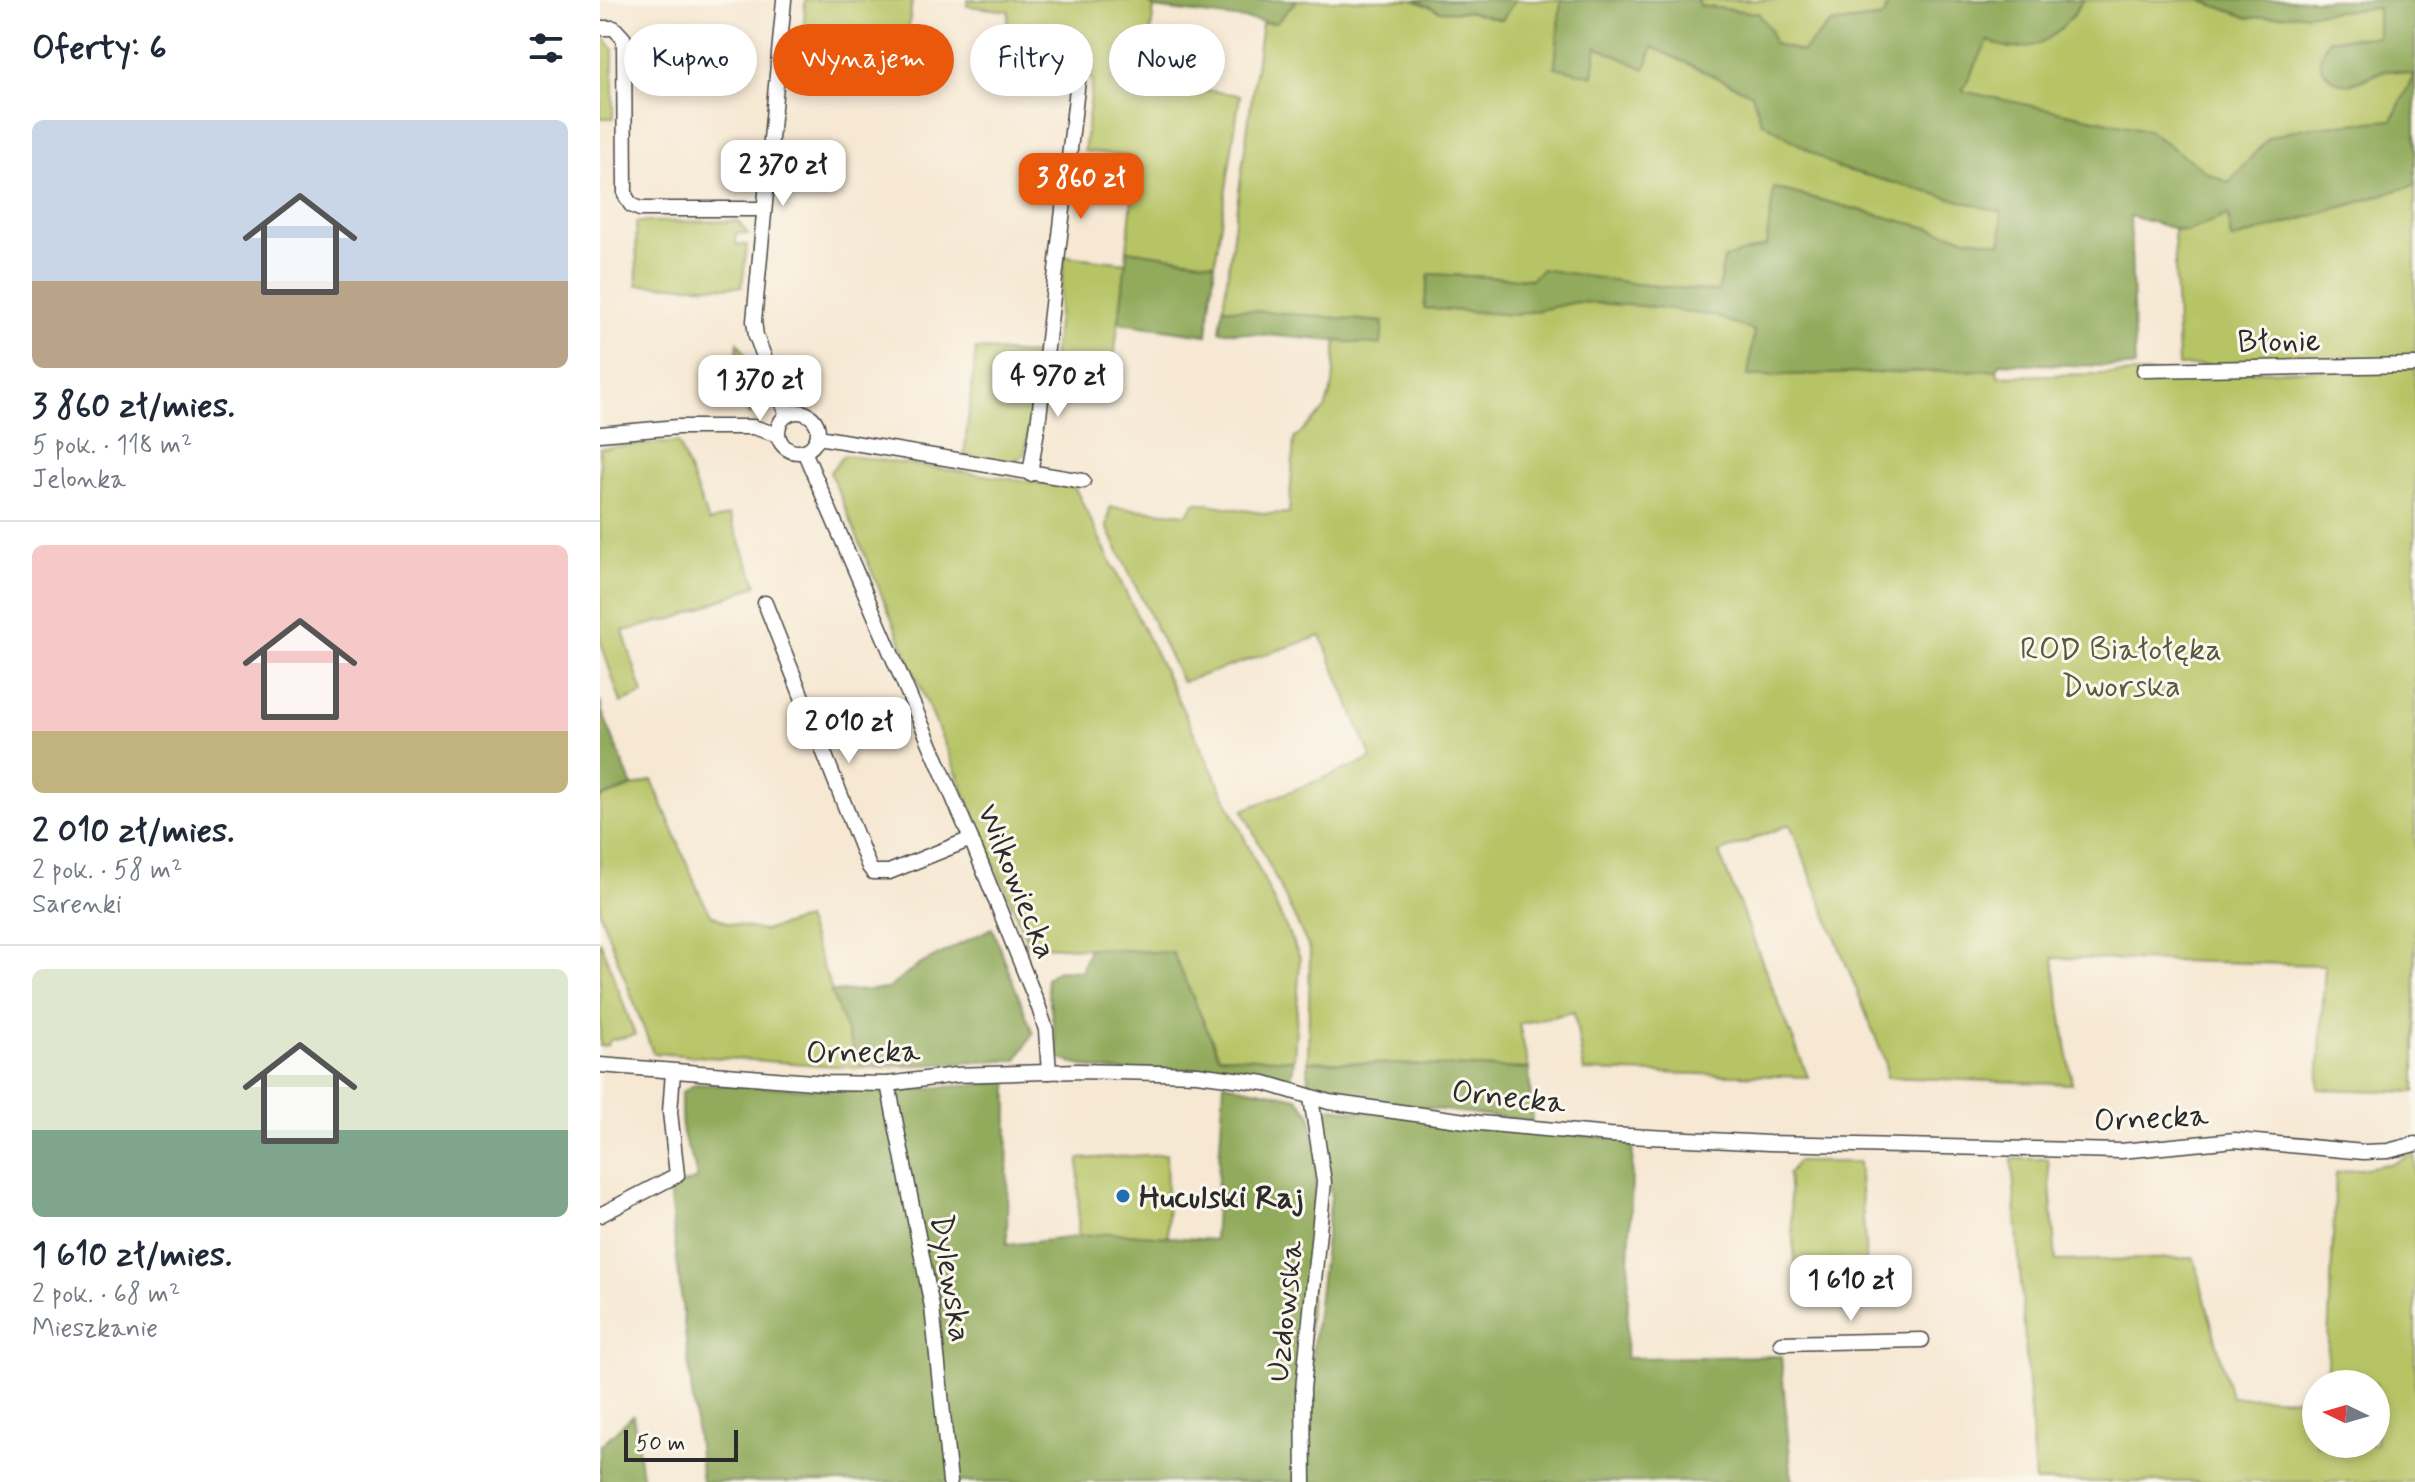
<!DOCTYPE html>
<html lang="pl">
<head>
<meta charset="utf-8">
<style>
  :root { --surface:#fff; --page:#f2f2f3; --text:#1f2937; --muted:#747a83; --line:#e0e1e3; --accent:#ea580c }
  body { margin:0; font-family:Mynerve,sans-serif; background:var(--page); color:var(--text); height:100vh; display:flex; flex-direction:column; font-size:30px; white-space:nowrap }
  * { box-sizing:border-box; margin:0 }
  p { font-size:26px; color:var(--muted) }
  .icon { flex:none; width:44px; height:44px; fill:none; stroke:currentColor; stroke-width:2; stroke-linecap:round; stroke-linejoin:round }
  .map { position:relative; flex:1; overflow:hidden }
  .drawer { display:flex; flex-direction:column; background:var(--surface); width:600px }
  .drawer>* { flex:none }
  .top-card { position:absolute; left:24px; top:24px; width:760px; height:72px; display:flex; gap:16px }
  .needle { width:52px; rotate:275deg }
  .fabs { position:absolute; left:1702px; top:1370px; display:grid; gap:16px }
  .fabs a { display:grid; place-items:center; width:88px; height:88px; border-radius:50%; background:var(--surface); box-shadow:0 4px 12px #0003; font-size:40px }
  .scale { position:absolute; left:24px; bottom:20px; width:114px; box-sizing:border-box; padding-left:8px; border:4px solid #2b2b2b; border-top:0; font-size:22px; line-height:28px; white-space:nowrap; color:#2b2b2b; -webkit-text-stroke:6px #fbf7ec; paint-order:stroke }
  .price { position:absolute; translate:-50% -68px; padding:0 18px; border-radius:16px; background:#fff; color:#222; font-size:26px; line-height:52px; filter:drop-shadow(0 2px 4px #0008) }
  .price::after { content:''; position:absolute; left:50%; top:48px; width:24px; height:18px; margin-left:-12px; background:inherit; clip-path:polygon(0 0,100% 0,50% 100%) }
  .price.active { background:var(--accent); color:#fff }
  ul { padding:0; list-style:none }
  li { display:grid; align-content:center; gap:16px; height:424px; padding:0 32px }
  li+li { border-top:2px solid var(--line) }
  li span { display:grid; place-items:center; height:248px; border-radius:12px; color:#555 }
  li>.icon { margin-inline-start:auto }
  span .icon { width:144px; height:144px; fill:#fffc; stroke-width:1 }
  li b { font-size:34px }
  h2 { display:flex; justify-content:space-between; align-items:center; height:96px; padding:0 32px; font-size:34px }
  .pill { padding:0 28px; border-radius:36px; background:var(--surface); box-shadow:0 4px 12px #0003; font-size:28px; line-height:72px }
  .pill.active { background:var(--accent); color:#fff }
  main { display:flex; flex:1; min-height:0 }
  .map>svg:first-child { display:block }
</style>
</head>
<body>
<main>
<section class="drawer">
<h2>Oferty: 6<svg class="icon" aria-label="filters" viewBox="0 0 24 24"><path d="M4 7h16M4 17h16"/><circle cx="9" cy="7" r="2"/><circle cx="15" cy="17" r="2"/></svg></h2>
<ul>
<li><span style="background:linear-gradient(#c9d6e8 65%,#b9a48a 0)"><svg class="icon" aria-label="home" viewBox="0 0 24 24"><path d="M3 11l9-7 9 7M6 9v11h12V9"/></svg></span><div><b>3 860 zł/mies.</b><p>5 pok. · 118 m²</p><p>Jelonka</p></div></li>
<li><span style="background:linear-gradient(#f6c9c9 75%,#c2b280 0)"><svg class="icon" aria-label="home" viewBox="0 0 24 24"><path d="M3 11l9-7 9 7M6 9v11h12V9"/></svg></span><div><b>2 010 zł/mies.</b><p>2 pok. · 58 m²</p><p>Sarenki</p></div></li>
<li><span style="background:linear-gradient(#dfe7d0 65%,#7fa58c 0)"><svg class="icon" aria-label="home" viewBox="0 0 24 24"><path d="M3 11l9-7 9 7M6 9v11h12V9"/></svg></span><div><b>1 610 zł/mies.</b><p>2 pok. · 68 m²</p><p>Mieszkanie</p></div></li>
</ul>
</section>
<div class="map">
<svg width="1815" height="1482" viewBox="0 0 1815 1482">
  <rect width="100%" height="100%" fill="#fbf7ec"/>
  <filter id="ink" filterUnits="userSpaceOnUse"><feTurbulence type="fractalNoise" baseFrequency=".0125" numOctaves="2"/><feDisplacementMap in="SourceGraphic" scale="16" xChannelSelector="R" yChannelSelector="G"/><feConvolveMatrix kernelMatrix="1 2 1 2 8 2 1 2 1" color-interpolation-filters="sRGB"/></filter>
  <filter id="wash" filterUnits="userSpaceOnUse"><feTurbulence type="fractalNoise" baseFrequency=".006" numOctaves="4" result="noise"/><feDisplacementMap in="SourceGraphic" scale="32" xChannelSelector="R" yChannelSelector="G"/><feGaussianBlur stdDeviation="1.8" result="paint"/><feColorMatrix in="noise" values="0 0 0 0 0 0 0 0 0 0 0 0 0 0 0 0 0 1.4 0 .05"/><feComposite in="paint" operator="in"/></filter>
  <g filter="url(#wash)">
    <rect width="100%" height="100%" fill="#f6e8d3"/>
    <g fill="#b7c466" stroke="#717848" stroke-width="2">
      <path d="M205,0h107l-4,36 -104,-10z"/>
      <path d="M368,0h179l7,8 -10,74 96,13 -25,168 -88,-13 9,-93 -52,-6 9,-72 -74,-9 4,-34 -17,-2 3,-23 -42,-5z"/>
      <path d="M697,0h117l26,11 31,1 31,8 13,-20h46l-6,66 42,-20 55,1 101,47 83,73 166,45v31l-35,-5 -192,-50 -9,59 -48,45 -81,-8 -207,-10 -6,34 91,7 62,-13 80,5 58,9 39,15 -5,45 248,-6 1,6 417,-8v724l-97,-3 7,-124 -272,-7 19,126 -186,-7 -1,-16 -95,-237 -71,29 89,224 -224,-6 -10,-59 -55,12 10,45 -221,-8 2,-111 -67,-140 129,-51 -51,-123 -139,46 -75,-155 3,-20 77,7 9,-12 72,12 21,-1 5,-74 31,-30 8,-25 3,-44 45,4 1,-22 -159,-14 39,-285h14z"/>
      <path d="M1098,0h191l-5,17 -54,7 -28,28 -28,-8 -4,-15 -12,-16 -59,-7z"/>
      <path d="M1483,0h117l49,18 129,-10v29l-26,47 36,-14 26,5 -21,45 -90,8 -34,10 -39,45 -22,-10 -246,-82 26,-51 23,9 61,-31z"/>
      <path d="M0,37h4l9,12v69h-13z"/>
      <path d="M1815,185v175l-237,6 -4,-136 12,1 42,-17 4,26z"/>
      <path d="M138,221l10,13 -12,-1v11l11,1 -5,42 -105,-2 -1,-63z"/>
      <path d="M465,256l61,7 -13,103 -60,-7z"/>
      <path d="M138,342l26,46 -11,26h-5l1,-8 -14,-29z"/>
      <path d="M376,349l61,6 -12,99c-15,14 -42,5 -61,2z"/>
      <path d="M78,442l31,80 20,-7 28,70 -77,32 -57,14 20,63 -22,9 -21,-63v-192z"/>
      <path d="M244,455l231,33 157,323 68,147 -6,102 -75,-4 -46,-102 -144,-9 -199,-473z"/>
      <path d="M52,780l49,117 11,18 16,8 35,8 42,-12 56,149 -208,-15 -53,-140v-115z"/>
      <path d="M0,940l35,95 -25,5 -2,5 -8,1z"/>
      <path d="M1815,1153v329h-380l-23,-323h36l8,102 138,-3 37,139 85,2v45h60v-60h-50l10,-211 58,-10z"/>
      <path d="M566,1154l2,83 -57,-4 -33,4 1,-78z"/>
      <path d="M1197,1162h62l8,110 -71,5 -8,-103z"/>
    </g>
    <g fill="#91aa5b" stroke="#5e6a43" stroke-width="2">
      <path d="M547,0h150l-21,23 -122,-15z"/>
      <path d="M814,0h101l-13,20 -31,-8 -31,-1z"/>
      <path d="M961,0h137l2,6 58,7 12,16 4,15 28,8 28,-28 54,-7 5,-17h194c-16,26 -38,50 -71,48 -8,0 -17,-5 -24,-7l-26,50 185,39 61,43 21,10 39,-45 35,-10 89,-8 22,-45c-7,-1 -17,-5 -25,-5 -24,2 -40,28 -63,3 -11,-11 -4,-23 3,-34l49,-2v-29l-129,10 -49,-18h215v185l-184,55 -3,-25 -42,17 -56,-16 5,151 -135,-4 -3,7 -249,6 6,-45 -39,-15 -58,-9 -80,-5 -62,13 -91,-7 5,-34 102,5 11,-10 95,15 81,8 6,-34 42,-12 8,-58 193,50 35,5 -1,-31 -165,-45 -75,-46 -9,-27 -99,-47 -8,22 -48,-22 -4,29 -38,-9z"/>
      <path d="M527,250l88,13 -8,72 -88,-12z"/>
      <path d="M623,308l160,14 -2,23 -161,-14z"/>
      <path d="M0,700l2,11 30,75 -32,12z"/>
      <path d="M392,928l41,105 -16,27 -156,8 -30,-76 56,-3 32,-24z"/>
      <path d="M489,948l84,5 46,103 75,4 -3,22c-23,-8 -49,-12 -73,-13 -51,-1 -111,11 -159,-11l-13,-79 12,-9 23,1z"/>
      <path d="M708,1061l221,8 3,52 -200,-25 -24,-9z"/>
      <path d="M408,1082l-1,163 104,-12 103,7 10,-157 73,15 14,16 6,48 -16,320h-599l-33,-293 28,-10c-3,-18 -4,-18 -10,-32 -7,-16 -6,-37 -6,-54l14,-9 187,8z"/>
      <path d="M729,1108l304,33 -7,217 155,-2 11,126h-484v-95l23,-190 -10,-75v-6z"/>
      <path d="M33,1415l10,67h-43v-36z"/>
    </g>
  </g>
  <g filter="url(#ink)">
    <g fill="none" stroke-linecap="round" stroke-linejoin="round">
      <g stroke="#494744" stroke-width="17">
        <g id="street">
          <path d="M184,0l-30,321 2,15 31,79"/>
          <path d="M0,28h14l10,11 1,156 6,10 9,4h124"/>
          <path d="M1544,370l271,-5"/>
          <circle cx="198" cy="432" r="20"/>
          <path d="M0,434l78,-7h75l25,8"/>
          <path d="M218,437l265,44"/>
          <path d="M204,451l167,388 68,169 7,22 3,42"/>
          <path d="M430,474l9,-57 39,-337"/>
          <path d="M165,603l104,264 4,5h16l82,-33"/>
          <path d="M0,1065l225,18 63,1 67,-9 123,-4 119,3 68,9 64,19 151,21 129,12 160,8 352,8 114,-11 129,12 24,-1 27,-7"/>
          <path d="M288,1084l44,223 18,175"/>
          <path d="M0,1215l77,-40 -7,-63 3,-40"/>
          <path d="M1181,1343l141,-3"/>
          <path d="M704,1482l-1,-93 21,-207 -13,-84"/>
        </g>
      </g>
      <use href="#street" stroke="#fff" stroke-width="14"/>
    </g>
  </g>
  <circle fill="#1f6fb2" stroke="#fbf7ec" stroke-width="3" cx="523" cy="1196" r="8"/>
  <g text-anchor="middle" stroke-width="6" stroke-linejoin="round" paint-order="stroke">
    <g font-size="32" fill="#2b2b2b" stroke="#fbf7ec">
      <text transform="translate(1679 340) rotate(-1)" y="11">Błonie</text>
      <text transform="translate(418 881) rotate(68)" y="11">Wilkowiecka</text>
      <text transform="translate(263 1051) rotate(-1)" y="11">Ornecka</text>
      <text transform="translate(909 1096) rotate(6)" y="11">Ornecka</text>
      <text transform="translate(1551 1117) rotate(-3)" y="11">Ornecka</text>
      <text transform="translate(352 1278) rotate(81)" y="11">Dylewska</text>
      <text transform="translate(684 1311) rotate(-84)" y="11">Uzdowska</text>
    </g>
    <g font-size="32" fill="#55593d" stroke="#fbf7ec">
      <text x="1521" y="659">ROD Białołęka<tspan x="1521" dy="37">Dworska</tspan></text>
    </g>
    <g font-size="32" font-weight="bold" fill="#2b2b2b" stroke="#fbf7ec" text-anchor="start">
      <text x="539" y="1207">Huculski Raj</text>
    </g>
  </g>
</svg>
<div class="fabs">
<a><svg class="needle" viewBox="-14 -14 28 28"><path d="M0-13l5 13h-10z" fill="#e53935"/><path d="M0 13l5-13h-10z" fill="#747a83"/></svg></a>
</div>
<div class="scale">50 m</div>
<b class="price" style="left:183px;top:208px">2 370 zł</b>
<b class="price active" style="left:481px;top:221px">3 860 zł</b>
<b class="price" style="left:458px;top:419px">4 970 zł</b>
<b class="price" style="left:160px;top:423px">1 370 zł</b>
<b class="price" style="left:249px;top:765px">2 010 zł</b>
<b class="price" style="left:1251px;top:1323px">1 610 zł</b>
<div class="top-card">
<a class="pill">Kupno</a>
<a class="pill active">Wynajem</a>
<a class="pill">Filtry</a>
<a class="pill">Nowe</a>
</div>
</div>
</main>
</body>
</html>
